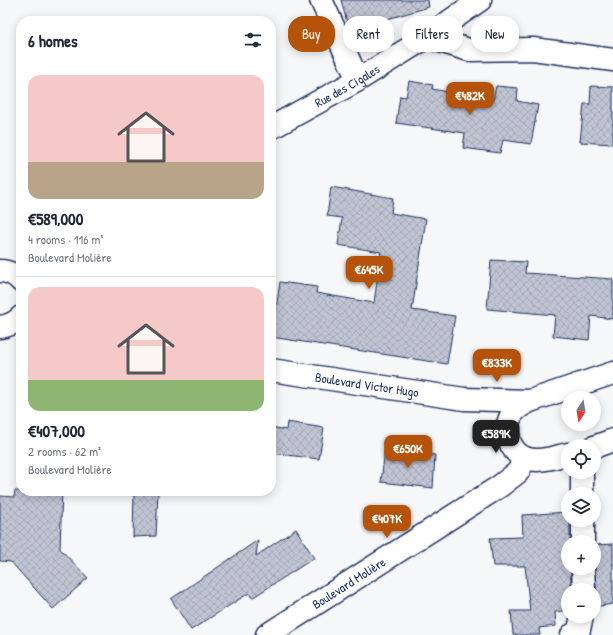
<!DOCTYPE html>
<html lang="en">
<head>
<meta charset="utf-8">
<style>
  :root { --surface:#fff; --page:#f2f2f3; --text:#1f2937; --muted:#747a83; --line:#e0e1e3; --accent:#b45309 }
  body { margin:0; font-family:"Patrick Hand",sans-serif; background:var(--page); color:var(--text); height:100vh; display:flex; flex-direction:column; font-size:15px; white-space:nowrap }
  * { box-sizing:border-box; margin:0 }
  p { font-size:13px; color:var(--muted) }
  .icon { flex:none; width:22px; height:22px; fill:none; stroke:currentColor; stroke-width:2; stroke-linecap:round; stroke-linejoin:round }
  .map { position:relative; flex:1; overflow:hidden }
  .details { position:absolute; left:16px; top:16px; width:260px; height:480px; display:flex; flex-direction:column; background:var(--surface); border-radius:16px; box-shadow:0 2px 10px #0003 }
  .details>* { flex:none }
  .hud { position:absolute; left:288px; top:16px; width:265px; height:36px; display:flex; gap:8px }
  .needle { width:26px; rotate:192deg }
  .tools { position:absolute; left:561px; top:391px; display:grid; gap:8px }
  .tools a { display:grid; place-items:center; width:40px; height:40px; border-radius:50%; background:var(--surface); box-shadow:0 2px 10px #0003; font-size:20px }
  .price { position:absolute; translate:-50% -34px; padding:0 9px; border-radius:8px; background:var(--accent); color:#fff; font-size:13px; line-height:26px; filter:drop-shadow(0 1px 2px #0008) }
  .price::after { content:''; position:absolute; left:50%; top:24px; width:12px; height:9px; margin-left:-6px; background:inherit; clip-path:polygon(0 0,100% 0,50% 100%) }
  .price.selected { background:#222; color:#fff }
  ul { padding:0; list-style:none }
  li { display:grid; align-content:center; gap:8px; height:212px; padding:0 12px }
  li+li { border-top:1px solid var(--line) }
  li span { display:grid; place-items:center; height:124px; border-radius:12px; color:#555 }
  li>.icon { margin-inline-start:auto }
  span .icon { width:72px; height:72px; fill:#fffc; stroke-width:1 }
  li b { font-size:17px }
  h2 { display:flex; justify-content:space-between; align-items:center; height:48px; padding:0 12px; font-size:17px }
  .tag { padding:0 14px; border-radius:16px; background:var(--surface); box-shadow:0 2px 10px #0003; font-size:14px; line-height:36px }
  .tag.selected { background:var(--accent); color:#fff }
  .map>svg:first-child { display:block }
</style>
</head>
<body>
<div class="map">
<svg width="613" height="635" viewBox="0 0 613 635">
  <defs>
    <pattern id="building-cross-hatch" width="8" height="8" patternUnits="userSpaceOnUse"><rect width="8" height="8" fill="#c0c4d3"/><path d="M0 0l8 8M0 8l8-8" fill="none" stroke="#a4a9b8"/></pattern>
  </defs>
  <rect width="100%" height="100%" fill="#f6f7f9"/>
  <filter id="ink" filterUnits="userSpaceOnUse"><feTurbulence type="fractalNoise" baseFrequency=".025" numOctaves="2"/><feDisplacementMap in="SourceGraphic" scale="8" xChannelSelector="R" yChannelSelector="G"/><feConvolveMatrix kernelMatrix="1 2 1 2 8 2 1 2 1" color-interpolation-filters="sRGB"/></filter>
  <g filter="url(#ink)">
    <g fill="url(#building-cross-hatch)" stroke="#1b2f5e">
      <path d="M341,0h87l1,7 -80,23z"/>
      <path d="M409,81l24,4 -1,4 61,11 3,-14 22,2 -1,13 21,4 -7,39 -28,-4 -3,13 -37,-5 2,-15 -69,-10 4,-27 6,1z"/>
      <path d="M591,86l22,1v57l-33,-2 4,-38h6z"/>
      <path d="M331,187l62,11 -2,15 35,6 -14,91 43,6 -8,48 -176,-27v-29l5,1 4,-27 37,5 -1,6 58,10 7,-51 -43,-7 4,-27 -15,-2z"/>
      <path d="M491,260l35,2 -1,11 88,6v40l-22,-3 -2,24 -36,-4 2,-21 -68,-6z"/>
      <path d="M287,422l37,6 -5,31 -48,-6v-26l15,3z"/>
      <path d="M385,449l50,6 -2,33 -52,-6z"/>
      <path d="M15,491h47l-2,58 28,29 -35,31 -42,-47 -11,-1v-65l14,1z"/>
      <path d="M134,491h24l-2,45 -23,1z"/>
      <path d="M568,512v8h2v22h-2v26h3v22h-3v20l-13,2 1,14 -17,2 1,7h-27l-2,-24h19l-5,-45h-32l-3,-28 33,-1 -1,-22z"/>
      <path d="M296,529l18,29 -62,40 -3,-5 -58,37 -20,-31 87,-59 -2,16z"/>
      <path d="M613,544v60l-19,3v-10l2,-8 -1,-22 -1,-4 1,-18z"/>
    </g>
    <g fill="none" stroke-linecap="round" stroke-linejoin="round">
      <g stroke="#1b2f5e" stroke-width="25">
        <g id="minor">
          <path d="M321,0l37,80"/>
          <path d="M427,37l42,13 64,-1 80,11"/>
          <path id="s1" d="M271,128l87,-48 69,-43 53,-37"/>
          <path d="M0,271c8,0 16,4 21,10"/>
          <path d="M0,327c9,-1 15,-4 21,-10"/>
          <path id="s2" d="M271,370l193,29 66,2"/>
          <path d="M594,447l19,-7"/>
          <path d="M568,454c-14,3 -29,9 -43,4 -15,-6 -22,-27 -14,-42 4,-8 11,-11 19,-15l83,-28"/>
          <path d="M582,472v22"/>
          <path d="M583,520v22"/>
          <path d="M583,568l1,22"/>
          <path id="s3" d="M267,635l233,-149 18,-14 7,-14"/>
          <path d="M572,635l6,-1 4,-18"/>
        </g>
      </g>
      <use href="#minor" stroke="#fff" stroke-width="22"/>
    </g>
  </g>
  <g text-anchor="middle" stroke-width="3" stroke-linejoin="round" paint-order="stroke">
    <g font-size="13" fill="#1b2f5e" stroke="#fff">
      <text dy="5" stroke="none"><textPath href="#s1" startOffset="87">Rue des Cigales</textPath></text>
      <text dy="5" stroke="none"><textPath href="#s2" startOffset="97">Boulevard Victor Hugo</textPath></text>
      <text dy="5" stroke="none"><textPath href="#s3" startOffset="97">Boulevard Molière</textPath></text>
    </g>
  </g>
</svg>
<div class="tools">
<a><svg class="needle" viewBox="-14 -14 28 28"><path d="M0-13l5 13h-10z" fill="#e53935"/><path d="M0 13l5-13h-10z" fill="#747a83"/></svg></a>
<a><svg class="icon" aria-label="locate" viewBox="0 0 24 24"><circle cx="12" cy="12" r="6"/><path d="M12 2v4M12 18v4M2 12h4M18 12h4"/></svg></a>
<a><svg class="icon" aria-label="layers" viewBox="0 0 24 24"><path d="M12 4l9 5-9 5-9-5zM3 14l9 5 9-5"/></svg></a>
<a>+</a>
<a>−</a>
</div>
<b class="price" style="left:470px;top:116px">€482K</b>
<b class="price" style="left:369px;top:290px">€645K</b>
<b class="price" style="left:497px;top:383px">€833K</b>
<b class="price selected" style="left:496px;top:454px">€589K</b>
<b class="price" style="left:408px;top:469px">€650K</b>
<b class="price" style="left:387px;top:539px">€407K</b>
<div class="hud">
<a class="tag selected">Buy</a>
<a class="tag">Rent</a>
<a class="tag">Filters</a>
<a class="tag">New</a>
</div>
<section class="details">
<h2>6 homes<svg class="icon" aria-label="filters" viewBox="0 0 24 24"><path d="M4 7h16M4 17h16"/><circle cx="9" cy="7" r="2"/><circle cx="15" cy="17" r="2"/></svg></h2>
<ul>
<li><span style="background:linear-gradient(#f6c9c9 70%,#b9a48a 0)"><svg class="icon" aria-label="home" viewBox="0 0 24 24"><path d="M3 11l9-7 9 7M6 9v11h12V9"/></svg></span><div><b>€589,000</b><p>4 rooms · 116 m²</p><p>Boulevard Molière</p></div></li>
<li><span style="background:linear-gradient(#f6c9c9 75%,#8fb573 0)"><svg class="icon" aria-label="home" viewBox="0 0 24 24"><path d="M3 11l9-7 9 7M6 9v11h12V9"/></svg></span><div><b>€407,000</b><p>2 rooms · 62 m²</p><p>Boulevard Molière</p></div></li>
</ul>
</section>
</div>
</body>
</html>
